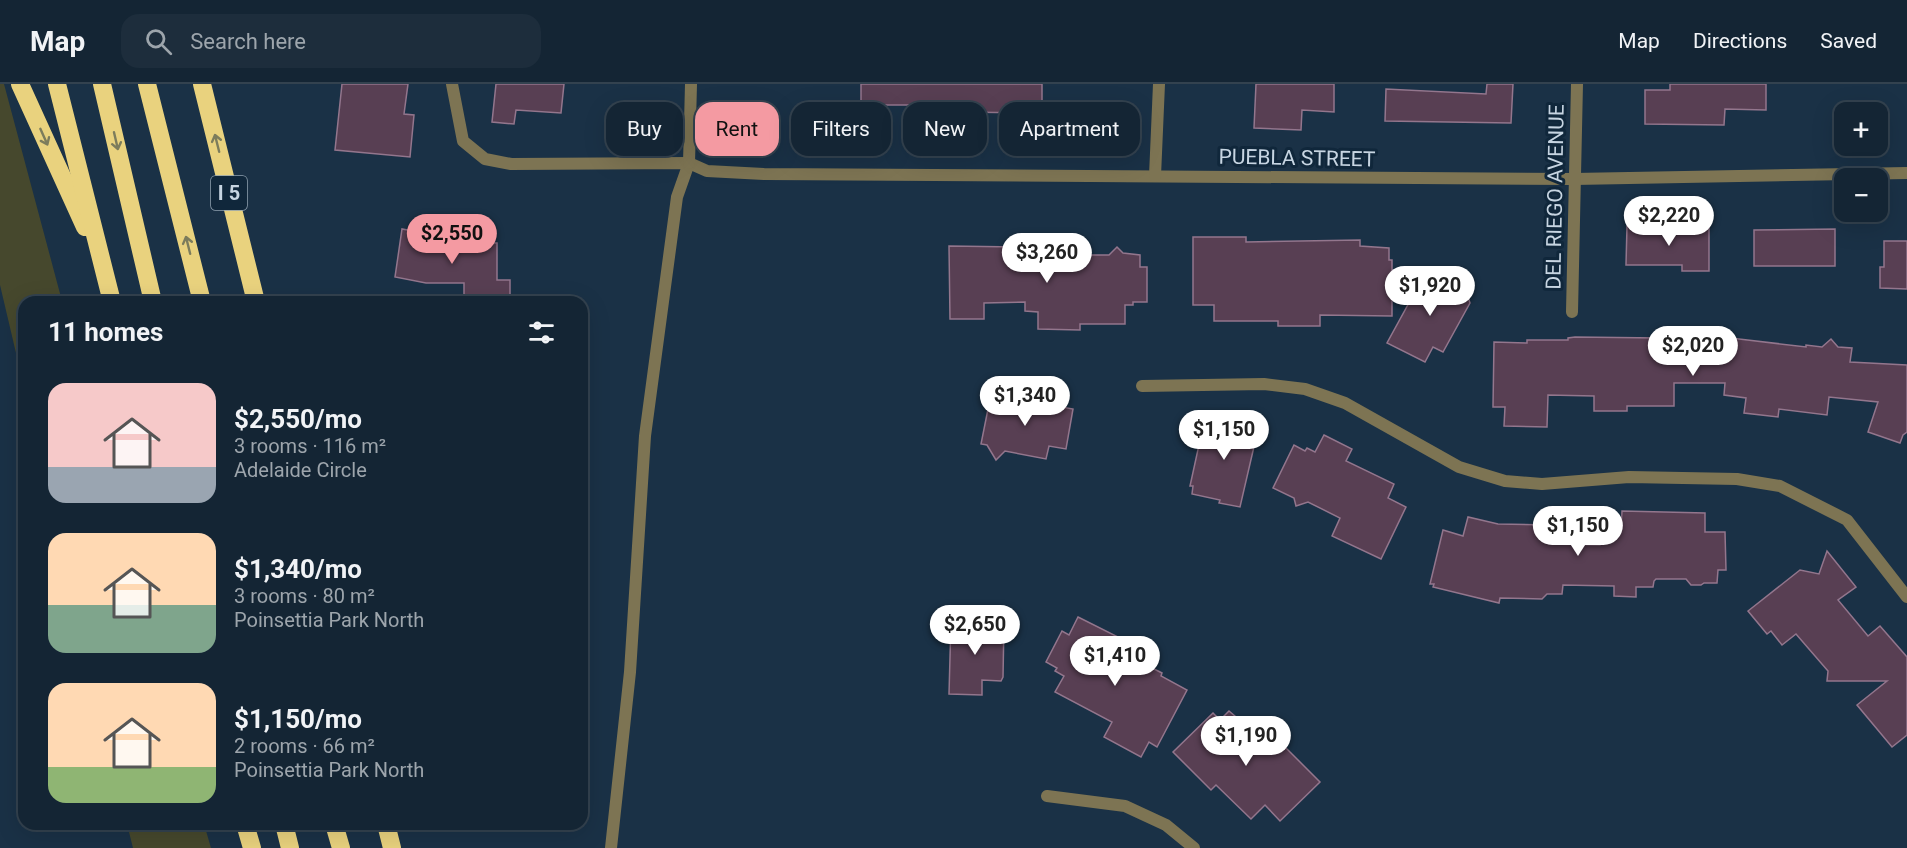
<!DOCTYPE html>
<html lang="en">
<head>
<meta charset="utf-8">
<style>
  :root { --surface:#142534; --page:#1d2d3c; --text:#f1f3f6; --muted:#9da5ac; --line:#33424f; --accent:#f49aa2 }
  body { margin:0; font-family:Roboto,sans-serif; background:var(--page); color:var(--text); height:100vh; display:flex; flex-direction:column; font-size:22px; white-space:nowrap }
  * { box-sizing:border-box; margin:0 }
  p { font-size:20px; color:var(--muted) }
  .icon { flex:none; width:33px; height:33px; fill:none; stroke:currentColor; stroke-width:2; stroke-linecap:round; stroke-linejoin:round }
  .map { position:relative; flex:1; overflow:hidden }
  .panel { position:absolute; left:18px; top:212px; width:570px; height:534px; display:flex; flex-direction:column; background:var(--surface); border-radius:18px; box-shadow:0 6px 24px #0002,0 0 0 2px var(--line) }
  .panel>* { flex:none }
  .guide { position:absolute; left:606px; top:18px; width:570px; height:54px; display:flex; gap:12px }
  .controls { position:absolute; left:1834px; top:18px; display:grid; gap:12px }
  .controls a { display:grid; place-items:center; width:54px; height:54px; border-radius:12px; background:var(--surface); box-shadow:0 6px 24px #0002,0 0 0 2px var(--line); font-size:30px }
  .price { position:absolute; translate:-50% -51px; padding:0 14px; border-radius:21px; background:#fff; color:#222; font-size:20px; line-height:39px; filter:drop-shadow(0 2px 3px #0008) }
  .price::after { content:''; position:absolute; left:50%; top:36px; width:18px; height:14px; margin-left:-9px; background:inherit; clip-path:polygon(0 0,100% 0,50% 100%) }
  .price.on { background:var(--accent); color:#111 }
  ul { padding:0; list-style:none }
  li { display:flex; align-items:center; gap:18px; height:150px; padding:0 30px }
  li span { display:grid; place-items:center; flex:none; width:168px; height:120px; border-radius:18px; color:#555 }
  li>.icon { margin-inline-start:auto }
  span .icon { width:72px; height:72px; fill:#fffc; stroke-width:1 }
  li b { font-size:26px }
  h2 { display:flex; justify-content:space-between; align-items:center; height:72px; padding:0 30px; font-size:26px }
  .tag { padding:0 21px; border-radius:18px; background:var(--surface); box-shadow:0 6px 24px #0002,0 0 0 2px var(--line); font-size:21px; line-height:54px }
  .tag.on { background:var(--accent); color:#111 }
  header { display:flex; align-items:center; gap:36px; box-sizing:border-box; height:84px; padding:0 30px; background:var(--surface); border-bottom:2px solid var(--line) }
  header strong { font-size:28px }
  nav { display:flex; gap:33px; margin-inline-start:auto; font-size:21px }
  .search { width:420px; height:54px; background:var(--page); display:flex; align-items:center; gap:15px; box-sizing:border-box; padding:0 21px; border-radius:18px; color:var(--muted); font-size:22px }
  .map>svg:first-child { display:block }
</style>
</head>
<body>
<header>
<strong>Map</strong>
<div class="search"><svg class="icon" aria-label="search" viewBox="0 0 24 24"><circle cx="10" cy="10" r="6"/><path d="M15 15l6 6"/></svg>Search here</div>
<nav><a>Map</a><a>Directions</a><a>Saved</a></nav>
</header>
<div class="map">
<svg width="1907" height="764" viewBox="0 0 1907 764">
  <rect width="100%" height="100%" fill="#1a3146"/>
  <g fill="#46482d">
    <path d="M0,0h4l58,217 -38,1v85l-24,-102z"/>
    <path d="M127,740h77l7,24h-78z"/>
  </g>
  <g fill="#583f53" stroke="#93768d" stroke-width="1.5">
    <path d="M342,0h66l-4,30 10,1 -4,42 -75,-7z"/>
    <path d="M496,0h68l-3,29 -45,-3 -2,14 -22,-2z"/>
    <path d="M861,0h181v29l-85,-1v-7h-96z"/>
    <path d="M1256,0h78v28l-32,-2 -1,20 -47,-2z"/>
    <path d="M1487,0h26l-2,39 -126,-2 1,-32 100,5z"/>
    <path d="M1670,0h96v26l-41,-1 -1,16 -79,-1v-34h25z"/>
    <path d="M1627,142l82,1v44h-27v-6h-56z"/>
    <path d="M419,143l23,4 -2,11 57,1v37h13v22h-46v-19h-38l-31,-6 7,-48 16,3z"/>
    <path d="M1835,145v37h-81v-36z"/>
    <path d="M1193,153h53v5l114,-2v6l29,2v12h3v56l-72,-1v11h-42v-5h-64v-16h-21z"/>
    <path d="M1884,157h23v48l-27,-1v-21h4z"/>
    <path d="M949,162l127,2h4v7h29l8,-8 6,6 17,2v12h7v35h-14v3h-8v19h-45v6l-42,-1v-17l-13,-1v-9l-41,1v16h-34z"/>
    <path d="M1427,186l39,21 4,12 -27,49 -10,-5 -8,15 -38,-19z"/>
    <path d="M1663,249h26v16h41l1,-11 75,9v-2l16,2 9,-8 7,8 14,1 -2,14 57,3v67l-4,3 -3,8 -32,-11 10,-30 -49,-5 -2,18 -48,-6 -1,8 -34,-4 2,-15 -22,-3 1,-12h-51v23h-47v5h-33v-15l-46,-1 -1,32 -43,-1 1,-19h-12l1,-65 33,1v-3h41v-2l7,-1 84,1z"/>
    <path d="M991,310l82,15 -7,40 -17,-3 -3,13 -41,-8 -9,9 -9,-15 -6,-1z"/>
    <path d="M1217,333l42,8 -19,82 -21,-4 1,-3 -28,-6 1,-8h-3l12,-55 12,2z"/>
    <path d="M1324,351l28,14 -6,12 48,23 -6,14 18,9 -25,52 -49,-23 8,-18 -32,-16 -12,4 -2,-8 -21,-10 21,-43 11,6 2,-3 8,4z"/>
    <path d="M1622,427l83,2v19h20l1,38h-8l-1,13h-13l-3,2h-10l-5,-6h-30l-2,2 -1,6h-17v10l-22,-1v-10l-51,-1 -1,9h-15l-5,5 -42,-1 -1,5 -66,-16 1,-3h-4l13,-54 20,6 5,-19 30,7 51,1v19l51,1 1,-15 20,1z"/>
    <path d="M1827,467l29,36 -18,13 30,36 12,-10 27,31v78l-15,12 -35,-42 30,-24h-60l1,-10 -32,-37 -14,11 -11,-14 -4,3 -19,-23 52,-41 19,4z"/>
    <path d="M1078,533l42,21 -6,11 48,24 -1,3 26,14 -30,57 -8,-5 -8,15 -37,-20 8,-15 -57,-30 9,-16 -9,-5 2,-3 -11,-6 16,-31 7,4z"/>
    <path d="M951,537l53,1 -1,55 -2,4 -19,-1v15l-33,-1z"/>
    <path d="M1229,627l19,16v6l21,21 11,-12 40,40 -40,39 -15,-16 -14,14 -35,-34 -5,5 -38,-38 40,-39 7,7z"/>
  </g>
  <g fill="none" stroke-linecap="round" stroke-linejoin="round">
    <path stroke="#7d7453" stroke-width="12" d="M611,764l19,-176 15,-236 32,-239 12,-34"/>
    <g stroke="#7d7453" stroke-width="12">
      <path d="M452,0l11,57 22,18 26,5 178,-1 18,8 57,3 810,5 333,-6"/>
      <path d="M689,79l2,-79"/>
      <path d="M1155,92l4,-92"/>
      <path d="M1572,228l5,-228"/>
      <path d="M1142,302l122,-2 41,5 40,14 114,64 46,14 37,3 87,-7 108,2 43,7 67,34 60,77"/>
      <path d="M1047,712l78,10 41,19 28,23"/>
    </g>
    <g stroke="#e9d27e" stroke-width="18">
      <path d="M20,0l65,143"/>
      <path d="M57,0l55,218"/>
      <path d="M102,0l51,218"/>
      <path d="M147,0l55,218"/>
      <path d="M202,0l54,218"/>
      <path d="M245,740l7,24"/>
      <path d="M284,740l6,24"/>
      <path d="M334,740l7,24"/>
      <path d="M386,740l6,24"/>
    </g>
  </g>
  <defs><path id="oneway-shaft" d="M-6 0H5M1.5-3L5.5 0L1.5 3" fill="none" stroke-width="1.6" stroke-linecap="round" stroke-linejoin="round" transform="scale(1.5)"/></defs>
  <g stroke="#7c7c5c">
    <use href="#oneway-shaft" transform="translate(44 53) rotate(66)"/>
    <use href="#oneway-shaft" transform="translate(116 57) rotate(77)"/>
    <use href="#oneway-shaft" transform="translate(217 59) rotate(-104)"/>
    <use href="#oneway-shaft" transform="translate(188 161) rotate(-104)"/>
  </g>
  <g text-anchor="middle" stroke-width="6" stroke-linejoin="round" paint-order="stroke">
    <rect fill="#10273b" stroke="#90a1b0" stroke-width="1.5" x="211" y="92" width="36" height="34" rx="4.5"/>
    <g font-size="20" font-weight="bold" fill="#c7d5e2">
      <text x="229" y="116">I 5</text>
    </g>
    <g font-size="21" fill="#c7d5e2" stroke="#10273b">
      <text transform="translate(1297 74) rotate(1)" y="7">PUEBLA STREET</text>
      <text transform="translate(1555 113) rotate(-89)" y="7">DEL RIEGO AVENUE</text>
    </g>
  </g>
</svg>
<div class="controls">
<a>+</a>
<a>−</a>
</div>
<b class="price" style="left:1669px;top:163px">$2,220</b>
<b class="price on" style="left:452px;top:181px">$2,550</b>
<b class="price" style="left:1047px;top:200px">$3,260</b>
<b class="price" style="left:1430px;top:233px">$1,920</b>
<b class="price" style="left:1693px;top:293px">$2,020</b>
<b class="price" style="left:1025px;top:343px">$1,340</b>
<b class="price" style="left:1224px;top:377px">$1,150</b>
<b class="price" style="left:1578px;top:473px">$1,150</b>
<b class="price" style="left:975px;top:572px">$2,650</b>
<b class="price" style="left:1115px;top:603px">$1,410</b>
<b class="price" style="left:1246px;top:683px">$1,190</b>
<div class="guide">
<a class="tag">Buy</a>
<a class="tag on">Rent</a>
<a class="tag">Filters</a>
<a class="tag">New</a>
<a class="tag">Apartment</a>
</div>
<section class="panel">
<h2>11 homes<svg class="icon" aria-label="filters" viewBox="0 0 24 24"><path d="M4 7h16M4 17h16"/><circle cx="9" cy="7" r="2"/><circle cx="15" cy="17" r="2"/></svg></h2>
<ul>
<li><span style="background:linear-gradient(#f6c9c9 70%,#9aa5b1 0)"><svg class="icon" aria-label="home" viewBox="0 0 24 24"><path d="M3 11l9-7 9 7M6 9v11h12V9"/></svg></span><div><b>$2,550/mo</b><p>3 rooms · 116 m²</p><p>Adelaide Circle</p></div></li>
<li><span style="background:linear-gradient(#ffd9b3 60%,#7fa58c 0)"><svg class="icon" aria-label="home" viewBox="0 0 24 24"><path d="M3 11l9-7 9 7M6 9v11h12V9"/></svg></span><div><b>$1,340/mo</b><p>3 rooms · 80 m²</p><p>Poinsettia Park North</p></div></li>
<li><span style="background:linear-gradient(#ffd9b3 70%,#8fb573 0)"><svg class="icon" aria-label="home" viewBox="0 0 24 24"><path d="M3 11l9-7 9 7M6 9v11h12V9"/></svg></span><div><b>$1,150/mo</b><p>2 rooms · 66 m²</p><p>Poinsettia Park North</p></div></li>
</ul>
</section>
</div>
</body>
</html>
